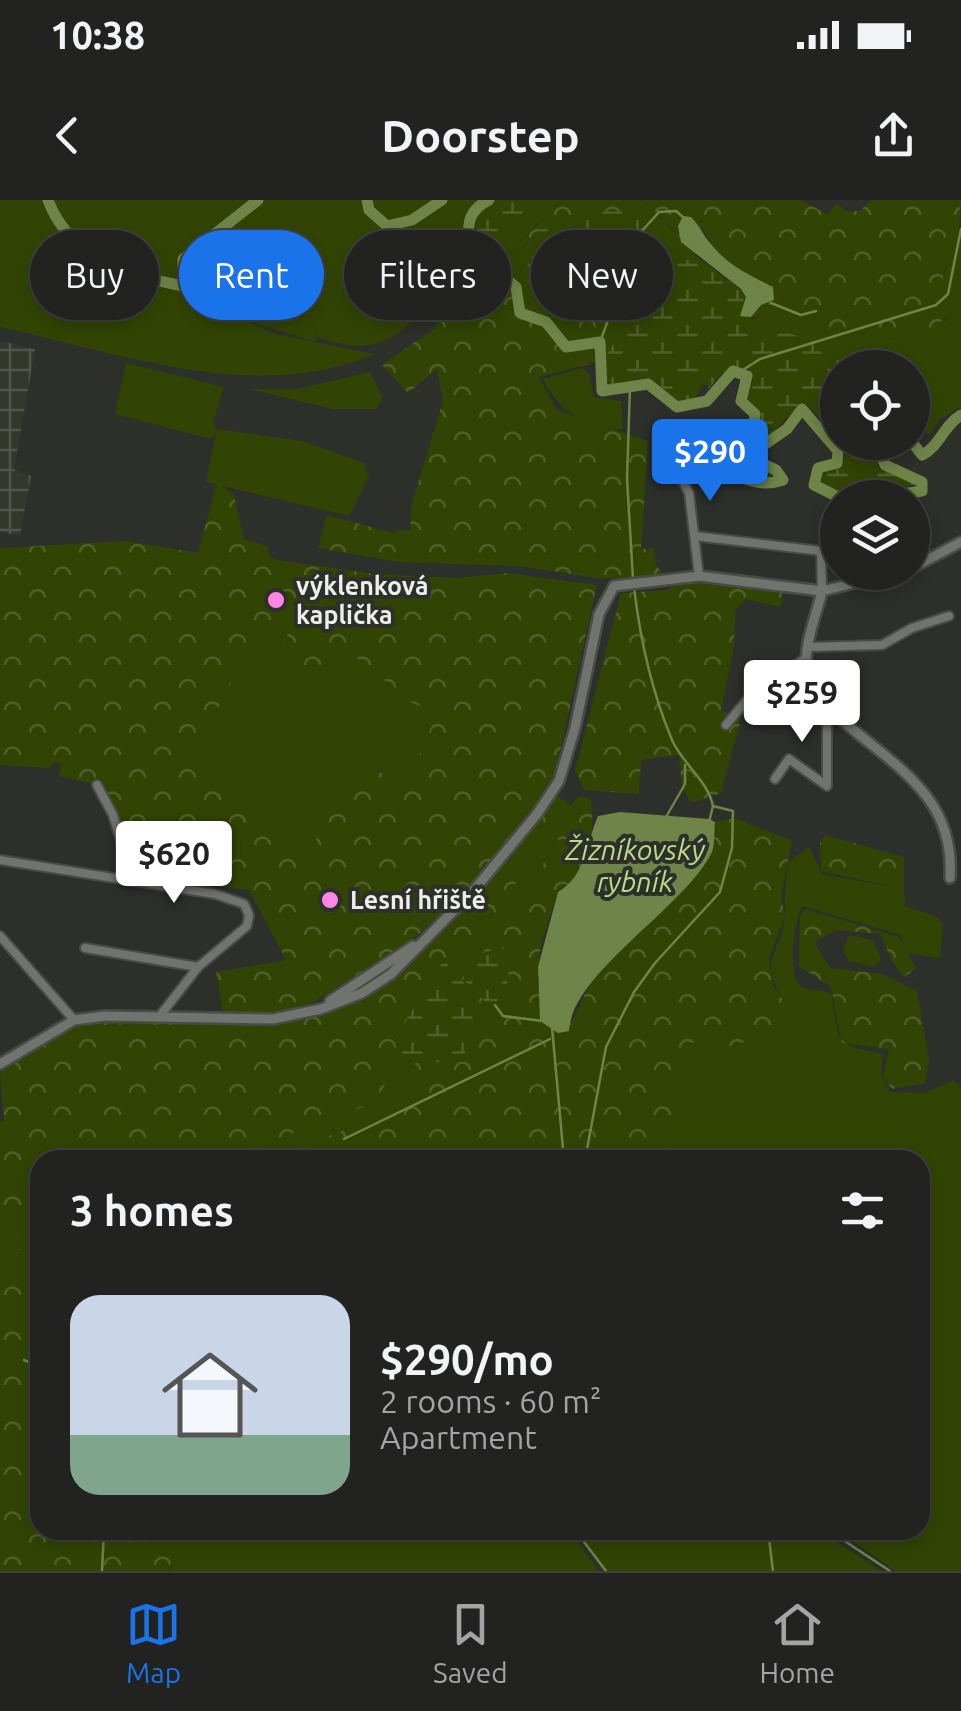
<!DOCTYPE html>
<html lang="en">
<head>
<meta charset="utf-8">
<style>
  :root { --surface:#222320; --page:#2a2b29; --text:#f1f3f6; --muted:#a2a4a5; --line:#3f403e; --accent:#1a73e8 }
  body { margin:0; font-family:Ubuntu,sans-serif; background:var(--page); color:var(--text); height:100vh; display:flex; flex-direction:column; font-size:38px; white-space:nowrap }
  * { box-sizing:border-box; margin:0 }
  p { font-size:32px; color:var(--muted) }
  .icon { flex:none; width:55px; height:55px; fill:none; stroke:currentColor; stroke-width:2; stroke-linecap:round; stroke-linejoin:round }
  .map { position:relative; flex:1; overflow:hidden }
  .panel { position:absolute; left:30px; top:950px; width:900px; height:390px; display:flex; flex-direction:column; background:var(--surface); border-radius:30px; box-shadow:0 5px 15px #0003,0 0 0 2px var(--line) }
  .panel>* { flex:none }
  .banner { position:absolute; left:30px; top:30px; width:902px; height:90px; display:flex; gap:20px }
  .controls { position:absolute; left:820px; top:150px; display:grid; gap:20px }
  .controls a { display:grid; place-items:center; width:110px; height:110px; border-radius:50%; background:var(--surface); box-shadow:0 5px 15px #0003,0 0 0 2px var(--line); font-size:50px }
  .price { position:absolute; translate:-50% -85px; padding:0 22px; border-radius:10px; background:#fff; color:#222; font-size:32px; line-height:65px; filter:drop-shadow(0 2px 5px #0008) }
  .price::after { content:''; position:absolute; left:50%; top:60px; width:30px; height:22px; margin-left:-15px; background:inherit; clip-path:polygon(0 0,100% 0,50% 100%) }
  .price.current { background:var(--accent); color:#fff }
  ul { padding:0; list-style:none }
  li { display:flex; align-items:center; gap:30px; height:250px; padding:0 40px }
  li span { display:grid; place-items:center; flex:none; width:280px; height:200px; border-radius:30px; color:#555 }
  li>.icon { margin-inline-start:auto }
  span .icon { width:120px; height:120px; fill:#fffc; stroke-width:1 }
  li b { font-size:42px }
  h2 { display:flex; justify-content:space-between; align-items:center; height:120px; padding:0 40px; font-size:42px }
  .pill { padding:0 35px; border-radius:45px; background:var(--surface); box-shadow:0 5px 15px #0003,0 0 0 2px var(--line); font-size:35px; line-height:90px }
  .pill.current { background:var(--accent); color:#fff }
  .status { display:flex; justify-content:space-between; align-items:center; height:70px; padding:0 50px; background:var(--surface); direction:ltr }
  .status svg { height:28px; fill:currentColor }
  header { display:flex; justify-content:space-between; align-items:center; height:130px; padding:0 40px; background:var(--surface); font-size:45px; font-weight:700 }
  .dock { display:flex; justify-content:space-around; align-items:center; height:140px; border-top:2px solid var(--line); background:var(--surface); font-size:28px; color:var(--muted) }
  .dock a { display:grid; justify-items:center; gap:5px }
  .dock .current { color:var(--accent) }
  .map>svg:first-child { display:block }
</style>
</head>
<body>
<div class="status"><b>10:38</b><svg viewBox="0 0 49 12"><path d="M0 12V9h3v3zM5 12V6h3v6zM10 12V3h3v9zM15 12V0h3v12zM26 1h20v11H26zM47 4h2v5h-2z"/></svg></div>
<header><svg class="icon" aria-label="back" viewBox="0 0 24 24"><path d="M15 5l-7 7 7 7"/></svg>Doorstep<svg class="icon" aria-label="share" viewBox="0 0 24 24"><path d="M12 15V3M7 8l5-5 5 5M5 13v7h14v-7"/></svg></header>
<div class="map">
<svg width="961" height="1371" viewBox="0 0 961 1371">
  <defs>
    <pattern id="industrial-grid" width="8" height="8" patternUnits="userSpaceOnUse" patternTransform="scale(2.5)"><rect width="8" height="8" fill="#33372c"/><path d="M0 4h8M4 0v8" fill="none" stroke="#51544b"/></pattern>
    <pattern id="forest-crowns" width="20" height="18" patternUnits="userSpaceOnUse" patternTransform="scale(2.5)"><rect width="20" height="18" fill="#314404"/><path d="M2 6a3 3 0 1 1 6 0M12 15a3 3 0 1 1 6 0" fill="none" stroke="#4f5f29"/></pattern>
    <pattern id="wetland-marsh" width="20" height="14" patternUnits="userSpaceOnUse" patternTransform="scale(2.5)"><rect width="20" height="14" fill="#314404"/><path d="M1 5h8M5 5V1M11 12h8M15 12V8" fill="none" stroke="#4f5f29"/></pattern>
  </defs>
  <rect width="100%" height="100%" fill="#2d2f2a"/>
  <path fill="url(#industrial-grid)" d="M0,141l35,8 -21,121 17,6 -11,60 -20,-4z"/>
  <g fill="#314404">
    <path d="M0,0h563l-44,42 4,8 121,-50 31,33 -8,16 86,71 17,-9 18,-2 40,18 65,12 52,-18 4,-6 -8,-32 16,-45h4v169l-21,12 -11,16 -16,-12v-58l-75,3 -14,42 -66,-29 -10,-18 -22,4 -15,18h-6l-7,-9 -84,-18 -21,5 7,-40 -124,-49 -11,-9c-3,14 -15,19 -24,29 -30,27 -52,60 -97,50 -11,-2 -20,-2 -28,-10l1,8 -76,-23 35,15 98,20c-117,51 -255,-1 -374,-27z"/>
    <path d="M126,163l98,24 -11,36 3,6 87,12 61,22 5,14 -20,39 -143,-34 10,-51 -5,8 -96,-25z"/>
    <path d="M582,168l7,5 5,24 27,4 2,29c-40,-7 -61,-14 -80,-51z"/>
    <path d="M370,172l13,26 -7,11h-44l-82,-20h47z"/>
    <path d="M267,427l20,6v16l44,26 12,-20c27,3 40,27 59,41 12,10 24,9 32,24l-28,67 -16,-6 -9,-11 -23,-3 -51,89 -6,-1 -33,-42 -38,-15 -41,-30 55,-112z"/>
    <path d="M556,595l15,10 -14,38 -102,151 -70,121 -122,45h-43l154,-57z"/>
    <path d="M809,647l13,27 82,15 1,17 33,11 5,8 -3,33 -34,-5 -5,-18 -99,-29c-7,16 -16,68 -1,80 7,5 20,3 30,8l8,44 13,9 31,7 -2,20 9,18 35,1 28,-13 8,6v485h-66l-58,-41h83v-370h-256l22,-118 45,4 48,-14 8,-27c-35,-49 -1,-50 -2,-96 0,-17 1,-30 3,-47z"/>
    <path d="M850,735l23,5 8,19 -7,8 -25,-6 -6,-11z"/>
    <path d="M40,1026v16l-40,15v-16z"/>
    <path d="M181,1330h388l30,41h-430l1,-18z"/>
    <path d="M577,1330h242l62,41h-276z"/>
  </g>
  <g fill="url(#forest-crowns)" fill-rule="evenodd">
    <path d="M563,0h79l-19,12 -29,-1 -68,33 -3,7 -4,-8z"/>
    <path d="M644,0h156l27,14 10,-10 11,8 12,-1 11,-11h90l-4,56c-27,17 -6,39 -8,59l-15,12 -41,12 -65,-12 -40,-18 -45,11 -77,-53 1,-18 8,-17zM702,27c12,28 36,46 65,57l7,16 -13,5 -66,-50z"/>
    <path d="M500,62l100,61 -7,40 -54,14 18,33 91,31 -7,108 13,-1 2,17 8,10 -61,4 -84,-13 -120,-4 -81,-14 9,-33 66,18 4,-4 13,2 2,-28 31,-102 -6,-32 -29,24 -26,-28 49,-34z"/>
    <path d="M217,282l17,13 10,44 23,7 4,13 103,15 83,4 50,-5 90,12 -41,185 -22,42 -68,80 -54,48 -98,62 -44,12 -46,3 -8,-45 70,-12 -37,-70 -115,-15 -28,-88 -47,-11 2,-13 -8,-1 -3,6 -50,-3v-217l126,-7 72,12zM267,427l20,6 1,25 11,10 32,7 12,-20c26,2 40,27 59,42 12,9 25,8 32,23l-28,67 -41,-24 -8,4 -50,88h-6l-33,-42 -38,-15 -41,-30 55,-112z"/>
    <path d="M690,377l94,11 -4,19 -34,-8 -11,12 -1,36 -13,63 20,9 -20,74 -29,10 -10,-15 -3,-33 -38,5 -2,34 -55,-4 -9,-19 46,-178 45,-3z"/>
    <path d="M579,596l11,2c7,32 -2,77 -32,94l-17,51 -4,40 33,40c9,-13 14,-29 22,-42 38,-56 118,-86 123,-159l19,-4 58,23 -11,54 4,21 -16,43 4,27 14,19 -8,27 -48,14 -45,-4 -22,118h-401l122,-45 70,-121 102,-151 9,-32z"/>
    <path d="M553,597l3,15 -8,24 -111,163 -63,104 -154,57h-180v66l-40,15v-119l4,-1 -4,-48 73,-46 50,-6 151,2 48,-9 41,-19 66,-57 112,-122z"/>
    <path d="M825,635l79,22v32l-83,-18 -1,-28z"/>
    <path d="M805,709l94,28 17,32 -12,8 -12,-16 -12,-27 -43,-4 -23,12 16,26 52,6 35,17 12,69 -4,23 -33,6 -9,-12 6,-28 -47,-6 -11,-56 -32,-21 1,-49z"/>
    <path d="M40,1042v288h140l-12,41h-168v-314z"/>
  </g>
  <g fill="url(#wetland-marsh)">
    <path d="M499,0h36l-36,37h-17l-12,-7 8,-14z"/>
    <path d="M594,11l41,1 10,20 -13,30 -11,12 -64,4 -32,-10 -4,-12c12,-30 43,-39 73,-45z"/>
    <path d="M699,59l42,32 3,7 -4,19c24,17 70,11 84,40l37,2 11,8 -34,1 -1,68 -31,-32c-19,6 -28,30 -48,39l-5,15 24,17 -2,5c-24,-3 -62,-15 -72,-38h46l11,-12v-18l-15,-16 8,-15 -3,-12c-21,-4 -29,3 -41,20l-3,-10 -11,20 -12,4 -37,-25 -33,7 -8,-3 -4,-18 63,-102z"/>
    <path d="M871,242l8,27 38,15 -69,12 -33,-15 9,-10 17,-3 5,-16 -4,-9z"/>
    <path d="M503,746l7,17 -7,46 -6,5 -35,-36 18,-23z"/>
    <path d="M445,758l44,58 -21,25 -5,21 -62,1 -5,-26z"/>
  </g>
  <g fill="#6e8448">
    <path d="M683,16l8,1c9,9 12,18 20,27 17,22 39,31 62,43l1,13 -13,5 -10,12 -11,-1 6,-19 -5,-8 -60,-47 -3,-16z"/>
    <path d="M620,612l89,7 6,3c-1,9 0,22 -3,30 -28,57 -140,120 -143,179l-11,2 -18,-12 -2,-54 20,-75c28,-16 28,-49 40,-76z"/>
  </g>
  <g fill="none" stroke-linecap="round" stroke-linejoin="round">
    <g stroke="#6e8448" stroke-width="2.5">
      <path d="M771,103l30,12 15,-4"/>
      <path d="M600,142l41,-110 18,-20 17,-1 8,7"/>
      <path d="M738,173l22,-14 176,-54 12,-11 13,-65"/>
      <path d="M630,187l-3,92 6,100"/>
      <path d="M666,617l19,-33v-19"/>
      <path d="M709,622l4,-16"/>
      <path d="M495,805l8,11 40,5"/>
      <path d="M552,827l12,133"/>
      <path d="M344,939l206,-100"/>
      <path d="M585,960l21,-113 28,-55 21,-29 65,-71 12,-44 1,-37 -20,-5c-5,-25 -31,-43 -41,-66 -20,-48 -32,-101 -38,-153"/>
      <path d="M24,1160l16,7"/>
      <path d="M575,1330l31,41"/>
      <path d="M768,1330l5,41"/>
      <path d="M828,1330l62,41"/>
      <path d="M102,1371l2,-41"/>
    </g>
    <g stroke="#6e8448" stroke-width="11">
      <path d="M48,0c25,68 109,84 171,91l7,-12 -4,-12c-14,-5 -26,4 -39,-1v-7l75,-59"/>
      <path d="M367,0l2,10 18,16 25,-6 30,-20"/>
      <path d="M489,0c-23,11 -22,27 -19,50l46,37 4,26 26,9 20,25 34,-5 2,49 46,-7 29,23 30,-6 26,-30 14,5 -6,25 14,13 -2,16 -11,7h-40l-2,12c22,20 52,42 83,31l-7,-10 -17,-8 2,-15 26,-18 15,-20 36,42 -1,12 -19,5 -4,17 22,11 21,2"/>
      <path d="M876,242l9,23 37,17v9l-45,7"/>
      <path d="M912,242l10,13c18,-9 21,-29 39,-40"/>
    </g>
    <g stroke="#494b46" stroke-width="12">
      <g id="minor">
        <path d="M666,248l23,45 10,83"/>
        <path d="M695,336l126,15 1,40"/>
        <path d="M809,447l73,-2 30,-17 37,-12"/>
        <path d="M726,525l26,-31 54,-36"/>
        <path d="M775,579l14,-20 38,27v-79"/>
        <path d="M97,585l16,30 19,64"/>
        <path d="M0,660l215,34 29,10 5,11 -2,11 -49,41 -39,50"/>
        <path d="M0,736l74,84"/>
        <path d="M85,748l113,19"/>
      </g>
    </g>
    <g stroke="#494b46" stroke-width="14">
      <g id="tertiary">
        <path d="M912,368l49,-26"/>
        <path d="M899,372l-77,19c-5,23 -21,59 -14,83 5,19 22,35 36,48 55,47 111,76 106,156"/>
        <path d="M330,801l83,-55"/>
        <path d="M0,864l74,-44 31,-4 168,3 48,-10 41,-16 29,-19 84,-85 62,-75 22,-33 16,-53 24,-114 15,-28 85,-10 123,15"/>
      </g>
    </g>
    <use href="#minor" stroke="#71746e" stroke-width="8"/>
    <use href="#tertiary" stroke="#71746e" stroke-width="9"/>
  </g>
  <g fill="#fc86e3" stroke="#2d2f2a" stroke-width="4">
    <circle cx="276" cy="400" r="10"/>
    <circle cx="330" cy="700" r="10"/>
  </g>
  <g text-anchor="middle" stroke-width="8" stroke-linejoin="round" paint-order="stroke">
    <g font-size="25" font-weight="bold" fill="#edeeeb" stroke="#2d2f2a" text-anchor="start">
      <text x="296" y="395">výklenková<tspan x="296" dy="29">kaplička</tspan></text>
      <text x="350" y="709">Lesní hřiště</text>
    </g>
    <g font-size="28" font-style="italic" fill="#bbdc85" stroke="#2d2f2a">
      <text x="635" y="660">Žizníkovský<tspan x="635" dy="32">rybník</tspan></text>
    </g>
  </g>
</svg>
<div class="controls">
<a><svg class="icon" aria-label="locate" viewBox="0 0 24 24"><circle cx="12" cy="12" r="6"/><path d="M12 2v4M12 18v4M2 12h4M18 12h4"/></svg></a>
<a><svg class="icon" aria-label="layers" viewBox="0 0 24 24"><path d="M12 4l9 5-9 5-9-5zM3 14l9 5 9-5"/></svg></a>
</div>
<b class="price current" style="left:710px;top:304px">$290</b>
<b class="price" style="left:802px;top:545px">$259</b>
<b class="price" style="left:174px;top:706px">$620</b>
<div class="banner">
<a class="pill">Buy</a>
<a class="pill current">Rent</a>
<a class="pill">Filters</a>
<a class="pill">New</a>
</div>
<section class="panel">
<h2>3 homes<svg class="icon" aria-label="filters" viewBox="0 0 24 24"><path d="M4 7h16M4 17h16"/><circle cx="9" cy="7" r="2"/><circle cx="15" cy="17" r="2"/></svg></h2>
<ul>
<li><span style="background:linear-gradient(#c9d6e8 70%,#7fa58c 0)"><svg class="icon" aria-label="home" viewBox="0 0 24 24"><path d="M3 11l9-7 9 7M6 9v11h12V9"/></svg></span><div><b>$290/mo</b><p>2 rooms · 60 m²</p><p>Apartment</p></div></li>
</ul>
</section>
</div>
<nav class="dock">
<a class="current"><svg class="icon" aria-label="map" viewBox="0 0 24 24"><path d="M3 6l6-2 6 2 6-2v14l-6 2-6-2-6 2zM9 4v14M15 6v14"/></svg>Map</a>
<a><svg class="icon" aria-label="saved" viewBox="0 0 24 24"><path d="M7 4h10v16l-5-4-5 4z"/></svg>Saved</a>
<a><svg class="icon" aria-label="home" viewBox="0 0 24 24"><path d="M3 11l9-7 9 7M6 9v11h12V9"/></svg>Home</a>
</nav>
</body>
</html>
